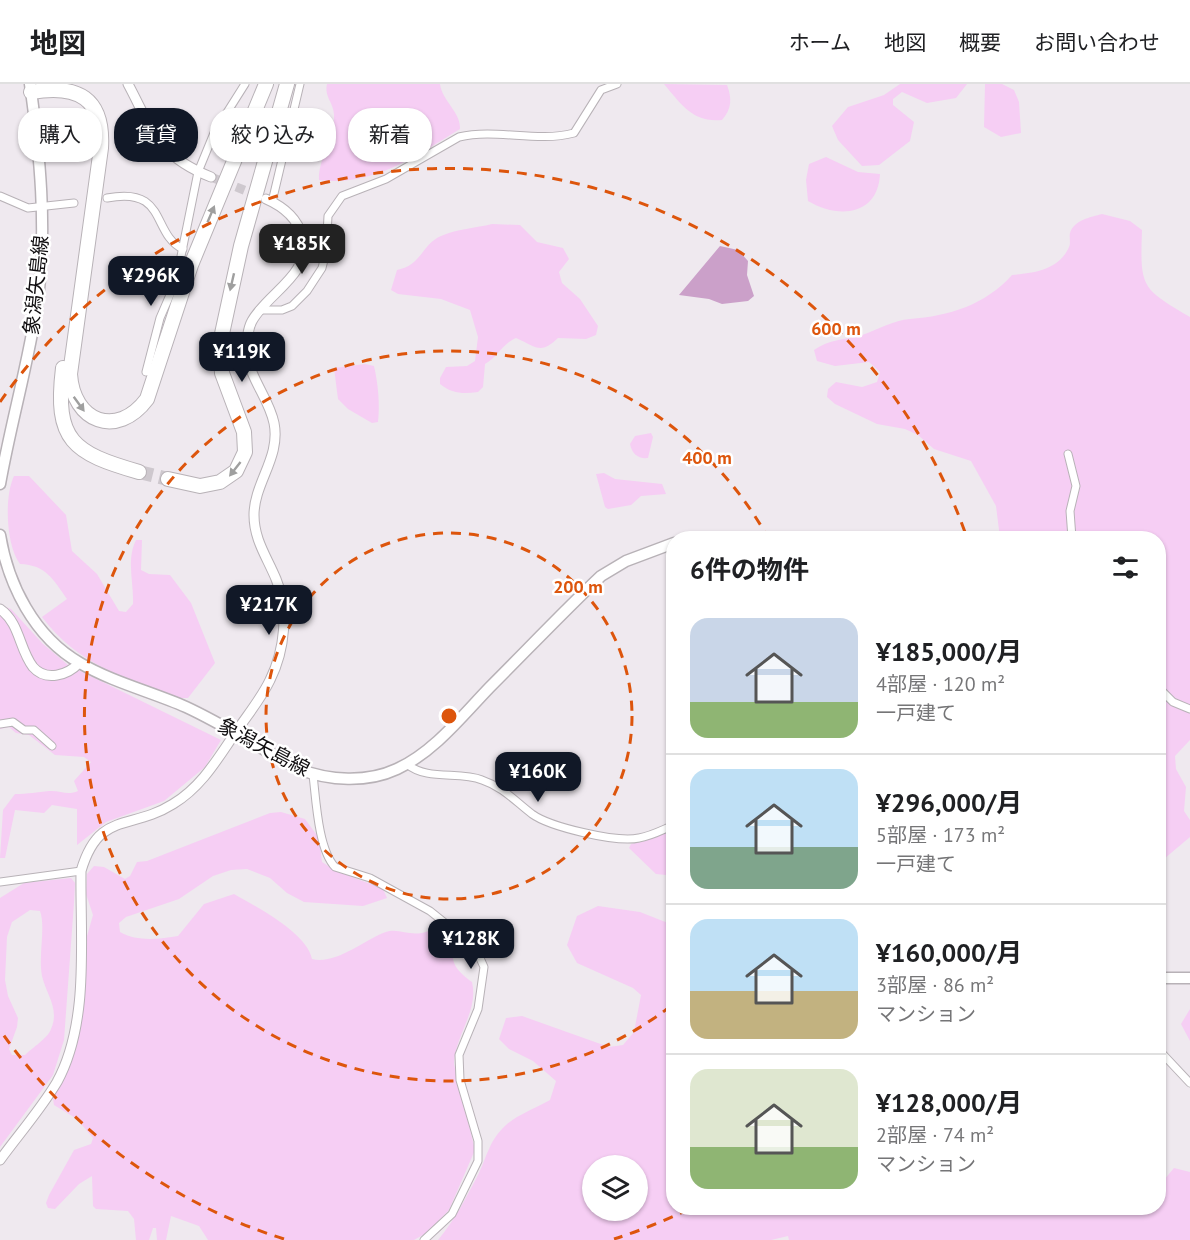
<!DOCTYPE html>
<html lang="ja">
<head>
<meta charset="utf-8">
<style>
  :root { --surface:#fff; --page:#f6f6f6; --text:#202124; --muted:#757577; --line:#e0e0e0; --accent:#111827 }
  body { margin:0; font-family:"PT Sans","Noto Sans JP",sans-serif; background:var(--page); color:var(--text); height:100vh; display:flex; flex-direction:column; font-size:22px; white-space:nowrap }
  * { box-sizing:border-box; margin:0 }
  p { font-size:20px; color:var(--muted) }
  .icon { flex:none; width:33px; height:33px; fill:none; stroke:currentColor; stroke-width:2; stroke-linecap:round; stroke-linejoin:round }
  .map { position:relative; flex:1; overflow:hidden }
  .panel { position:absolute; left:666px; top:447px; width:500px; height:684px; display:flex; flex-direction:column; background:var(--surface); border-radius:24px; box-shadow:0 2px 4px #0004 }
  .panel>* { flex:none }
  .hud { position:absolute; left:18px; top:24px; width:558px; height:54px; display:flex; gap:12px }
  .fabs { position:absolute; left:582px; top:1071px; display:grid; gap:12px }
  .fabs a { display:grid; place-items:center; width:66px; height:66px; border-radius:50%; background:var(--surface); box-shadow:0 2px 4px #0004; font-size:30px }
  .price { position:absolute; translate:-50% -51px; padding:0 14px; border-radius:12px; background:var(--accent); color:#fff; font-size:20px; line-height:39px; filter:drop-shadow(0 2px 3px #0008) }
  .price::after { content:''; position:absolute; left:50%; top:36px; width:18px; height:14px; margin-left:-9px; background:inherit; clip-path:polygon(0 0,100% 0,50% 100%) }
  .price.on { background:#222; color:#fff }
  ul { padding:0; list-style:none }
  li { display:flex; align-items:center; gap:18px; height:150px; padding:0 24px }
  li+li { border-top:2px solid var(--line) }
  li span { display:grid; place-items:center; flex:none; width:168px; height:120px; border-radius:18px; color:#555 }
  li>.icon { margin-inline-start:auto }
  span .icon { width:72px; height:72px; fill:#fffc; stroke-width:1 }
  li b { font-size:26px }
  h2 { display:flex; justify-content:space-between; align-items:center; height:72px; padding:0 24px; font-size:26px }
  .chip { padding:0 21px; border-radius:24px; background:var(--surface); box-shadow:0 2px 4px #0004; font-size:21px; line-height:54px }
  .chip.on { background:var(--accent); color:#fff }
  header { display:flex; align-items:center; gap:36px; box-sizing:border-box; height:84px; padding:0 30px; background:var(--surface); border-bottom:2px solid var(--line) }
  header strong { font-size:28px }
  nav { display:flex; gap:33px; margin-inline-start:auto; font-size:21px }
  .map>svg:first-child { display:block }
</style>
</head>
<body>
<header>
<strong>地図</strong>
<nav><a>ホーム</a><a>地図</a><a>概要</a><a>お問い合わせ</a></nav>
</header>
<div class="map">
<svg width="1190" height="1156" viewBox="0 0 1190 1156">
  <rect width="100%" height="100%" fill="#efe9ef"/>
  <g fill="#f6cef4" fill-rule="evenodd">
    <path d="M327,0h113c2,17 21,28 20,45 -44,27 -87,58 -141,51 -1,-22 16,-41 15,-65 0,-12 -10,-18 -7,-31z"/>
    <path d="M664,0l63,1c5,13 5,24 -5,35 -29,3 -41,-16 -58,-36z"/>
    <path d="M900,0h67l-11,14 -29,5 -25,-11 -9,7v6l21,17 -4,19 -31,24 -17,1 -24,-26 -6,-14 16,-19 36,-12z"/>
    <path d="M985,0h17l12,6 5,12 2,31 -20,4 -17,-10z"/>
    <path d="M826,73l32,15 22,2c-2,42 -42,45 -72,27l-2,-21 3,-16z"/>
    <path d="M1102,130l28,7 12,9c-2,58 -1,58 48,87v423l-15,16 1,13 10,18 -2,24 6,9v17l-32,27v-326h-158l-4,-32 -25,-45 -37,-12 -16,-14 -13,-6 -28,-5 -42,-20 -8,-7 1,-8 8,-7 26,5 15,-5 3,-10 -11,-10 -34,4 -18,-5 -3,-11c15,-11 31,-10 48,-15 15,-5 32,-15 48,-16 39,-3 75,-14 102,-44 22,-2 47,-5 57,-28 2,-4 0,-10 1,-14 4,-13 21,-16 32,-19z"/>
    <path d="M492,140l28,1 17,17 26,6 6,11 -10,13 3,11 18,16 18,27 -2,9 -10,4 -28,-1c-18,17 -21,9 -42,0 -14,6 -18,19 -31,26l-2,23 -5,5c-14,2 -26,2 -38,-8v-6l6,-11 21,-1 8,-5 3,-24 -8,-27 -29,-11 -43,-5 -7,-4 6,-20c25,-5 25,-26 44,-34 15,-7 35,-8 51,-12z"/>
    <path d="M365,280l9,2c4,17 6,38 4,56l-6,1 -24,-14 -10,-10 -4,-31z"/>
    <path d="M651,349l2,4 -5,21c-10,1 -16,-4 -18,-14l5,-8z"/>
    <path d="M604,389l11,6 47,5 4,10 -25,2 -10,9 -23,4 -3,-2 -9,-33z"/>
    <path d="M14,392h15l37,39 6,36 25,23 22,37 7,1 7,-8c1,-21 -7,-44 3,-64h6l-1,30 8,4 21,1 21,28 24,60 -27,35h-8c-55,-21 -100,-31 -138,-81l25,-18c-14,-20 -21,-34 -47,-35 -14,-18 -16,-67 -6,-88z"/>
    <path d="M0,521l11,4 32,35 25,21 153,75 -16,27 -41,34 -58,21 -29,23v-36l-25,-4 -8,8 -29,-3 -10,48h-5l3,-48 12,-16c13,0 22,-2 34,-3 11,-1 18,5 29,0l-4,-10 17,-19 -7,-5 -29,-2 -26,-20 -13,-2 -7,-6 -9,2z"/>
    <path d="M281,728l24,7 14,19 3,24c18,13 41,18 61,27l4,9 -24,8 -59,-4 -17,-9 -17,-15 -23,-9 -16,1 -18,6 -34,23 -53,18 -7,6 1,9c17,10 40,7 58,4l26,-32 30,-10c23,13 73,39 78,65 23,6 51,-18 71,-26 19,-8 29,10 55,-7l11,3c10,27 -7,31 23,53 7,29 -17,53 -18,82l21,86 -26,60 -21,22 -14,8h-206l-9,-14 -28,-10 -5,24h-9l-1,-12h-3l-4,12h-13l-2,-21 -6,-8 -32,-2 -3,-3 -1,-30 -13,8 -24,25 -7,-1 -2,-5 3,-8 25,-45 17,-6 2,-6 -16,-19 -23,-14 -1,-6 10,-21 19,-61 3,-74 8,-28 -7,-21 1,-20 7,-8 10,1 21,12 5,-3 7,-14 10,-1 123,-48z"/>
    <path d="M673,745v38l-7,8 -10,-1 -27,-26 2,-4 14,-3z"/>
    <path d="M71,794l4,5 -1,20 -10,137 -11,35 -53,72v-249l24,-15zM30,826l10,1c6,16 -2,44 2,65 4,18 18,33 9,53 -3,9 -19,19 -26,26h-13l-3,-6 8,-22 1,-9 -10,-22 -3,-16 2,-43 5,-15z"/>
    <path d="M598,822l42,6 33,13 1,283h484v-21l16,-19 16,4v68h-401l-1,-4 -17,4h-333c17,-20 29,-44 41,-67 8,-17 11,-34 27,-48 11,-10 30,-17 44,-25l6,-19 -23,-20 -24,-12 -10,-10 7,-21 16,-2 87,31 14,-2 11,-13 7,-37 -8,-7 -56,-25 -10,-18 10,-29zM592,1082h46v44h-46z"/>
    <path d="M1190,925v32l-9,-17z"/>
  </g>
  <path fill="#cba0c9" d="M720,162l18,4 10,11 -1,14 7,21 -6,5 -26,3 -13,-5 -30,-4z"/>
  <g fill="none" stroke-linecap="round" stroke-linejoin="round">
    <path stroke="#cec8ce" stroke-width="9" stroke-dasharray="9 4.5" stroke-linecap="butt" d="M211,93l48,19"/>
    <path stroke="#cec8ce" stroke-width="14" stroke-dasharray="14 7" stroke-linecap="butt" d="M139,388l29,7"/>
    <g stroke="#b8b2b7" stroke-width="9">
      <g id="minor">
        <path d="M0,112l28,12 46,-5"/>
        <path d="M107,114c61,-12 44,36 76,51"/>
        <path d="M272,118l28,-118"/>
        <path d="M259,226h23l10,-4 15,-15 15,-23 4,-16 2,-36 14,-20 44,-17 73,-42c38,-9 77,6 115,-4l27,-43 16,-6"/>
        <path d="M146,288l14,-54 16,-37 22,-109 16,-39 31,-49"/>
        <path d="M1068,370l8,32 -6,25 2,27"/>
        <path d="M1158,603l15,15 17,7"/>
        <path d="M0,640l13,-2 11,8h10l18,16"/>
        <path d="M407,680c20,17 52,7 75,16 21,7 33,21 50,34 18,13 85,29 107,24 12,-2 23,-8 35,-13"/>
        <path d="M313,691c3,24 5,74 22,92l35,11 60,33 45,36 9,20 -6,42 -19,46 1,25 18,61v20l-26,53 -28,26"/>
        <path d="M0,798l81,-11"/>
        <path d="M1158,965l32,34"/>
      </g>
    </g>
    <g stroke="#b8b2b7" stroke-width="11">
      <g id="tertiary">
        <path d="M128,0c25,47 30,72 83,93"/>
        <path d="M0,525c20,14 19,40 33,58 13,15 35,8 46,-4"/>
        <path d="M0,1076c19,-26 41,-51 57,-78 33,-60 23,-145 24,-211 18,-61 49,-40 92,-67 30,-18 46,-48 65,-75 11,-16 24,-32 32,-49 15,-30 19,-70 6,-101 -9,-22 -22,-39 -22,-64 0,-32 27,-58 20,-92 -5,-25 -25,-45 -27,-71 0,-10 0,-22 5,-31 16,-29 61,-47 50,-85 -5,-19 -20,-30 -36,-37"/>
      </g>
    </g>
    <g stroke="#b8b2b7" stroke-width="13">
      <g id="primary">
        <path d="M0,400c11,-62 29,-123 38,-185 9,-71 2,-145 -8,-215"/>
        <path d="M0,451c8,49 34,102 80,128 32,19 72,29 106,44 39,18 75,42 113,62 30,12 68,14 98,0 37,-17 65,-53 93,-82 37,-37 73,-75 111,-111l25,-15 48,-18"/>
        <path d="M1158,894h32"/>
      </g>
    </g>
    <g stroke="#b8b2b7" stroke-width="16">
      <g id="motorway">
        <path d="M31,8c47,-8 73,6 70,56l-31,226c3,48 47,65 77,25l44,-134 75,-181"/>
        <path d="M63,284c-9,73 10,85 76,104"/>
        <path d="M168,395l32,7 20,-4 16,-11 9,-19 -1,-20 -22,-59 -2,-30 21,-97 46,-162"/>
      </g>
    </g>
    <use href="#minor" stroke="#fff" stroke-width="7"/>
    <use href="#tertiary" stroke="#fff" stroke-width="9"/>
    <use href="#primary" stroke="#fff" stroke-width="10"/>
    <use href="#motorway" stroke="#fff" stroke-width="14"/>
  </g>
  <defs><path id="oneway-solid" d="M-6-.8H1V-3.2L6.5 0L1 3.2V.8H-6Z" transform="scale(1.5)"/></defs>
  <g fill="#9f9f9f">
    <use href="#oneway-solid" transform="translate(211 130) rotate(-67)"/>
    <use href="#oneway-solid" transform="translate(232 198) rotate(103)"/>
    <use href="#oneway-solid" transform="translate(79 320) rotate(54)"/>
    <use href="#oneway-solid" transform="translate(235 385) rotate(128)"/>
  </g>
  <g fill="none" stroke="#dd550c" stroke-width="3" stroke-dasharray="10 8">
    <circle cx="449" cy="632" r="183"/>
    <path d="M671 922A365 365 0 1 1 767 452"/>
    <path d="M689 1125A548 548 0 0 1 614 1155M284 1155A548 548 0 0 1 0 946M0 318A548 548 0 0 1 967 454"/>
  </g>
  <g text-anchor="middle" stroke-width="5" stroke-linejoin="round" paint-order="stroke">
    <g font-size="20" fill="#100e10" stroke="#fff">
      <text transform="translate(36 201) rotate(-84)" y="7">象潟矢島線</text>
      <text transform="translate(264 663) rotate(28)" y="7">象潟矢島線</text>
    </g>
  </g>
  <circle cx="449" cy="632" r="9" fill="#dd550c" stroke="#fff" stroke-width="3"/>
  <g font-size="18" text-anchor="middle" font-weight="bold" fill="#dd550c" stroke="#fff" stroke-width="5" stroke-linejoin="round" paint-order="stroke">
    <text x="836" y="251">600 m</text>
    <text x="707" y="380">400 m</text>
    <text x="578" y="509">200 m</text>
  </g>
</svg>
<div class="fabs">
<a><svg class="icon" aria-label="layers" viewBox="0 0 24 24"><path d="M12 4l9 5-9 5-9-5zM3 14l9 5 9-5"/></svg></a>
</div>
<b class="price on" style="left:302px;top:191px">¥185K</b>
<b class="price" style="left:151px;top:223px">¥296K</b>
<b class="price" style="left:242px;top:299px">¥119K</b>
<b class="price" style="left:269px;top:552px">¥217K</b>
<b class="price" style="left:538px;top:719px">¥160K</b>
<b class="price" style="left:471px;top:886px">¥128K</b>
<div class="hud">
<a class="chip">購入</a>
<a class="chip on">賃貸</a>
<a class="chip">絞り込み</a>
<a class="chip">新着</a>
</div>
<section class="panel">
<h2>6件の物件<svg class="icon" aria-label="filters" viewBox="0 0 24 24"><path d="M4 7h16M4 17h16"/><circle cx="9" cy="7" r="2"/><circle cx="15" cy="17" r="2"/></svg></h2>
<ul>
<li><span style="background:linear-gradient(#c9d6e8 70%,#8fb573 0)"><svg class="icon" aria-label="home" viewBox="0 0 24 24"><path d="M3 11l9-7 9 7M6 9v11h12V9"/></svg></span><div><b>¥185,000/月</b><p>4部屋 · 120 m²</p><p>一戸建て</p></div></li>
<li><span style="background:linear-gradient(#bfe0f5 65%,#7fa58c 0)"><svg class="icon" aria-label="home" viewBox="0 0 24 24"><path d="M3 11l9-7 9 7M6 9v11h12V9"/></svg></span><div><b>¥296,000/月</b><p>5部屋 · 173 m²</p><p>一戸建て</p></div></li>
<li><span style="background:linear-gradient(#bfe0f5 60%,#c2b280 0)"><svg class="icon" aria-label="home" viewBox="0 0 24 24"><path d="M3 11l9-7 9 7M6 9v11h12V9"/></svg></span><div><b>¥160,000/月</b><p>3部屋 · 86 m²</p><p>マンション</p></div></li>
<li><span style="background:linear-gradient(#dfe7d0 65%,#8fb573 0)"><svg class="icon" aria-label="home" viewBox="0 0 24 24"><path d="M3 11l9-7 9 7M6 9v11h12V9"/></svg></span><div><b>¥128,000/月</b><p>2部屋 · 74 m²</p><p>マンション</p></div></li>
</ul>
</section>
</div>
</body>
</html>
